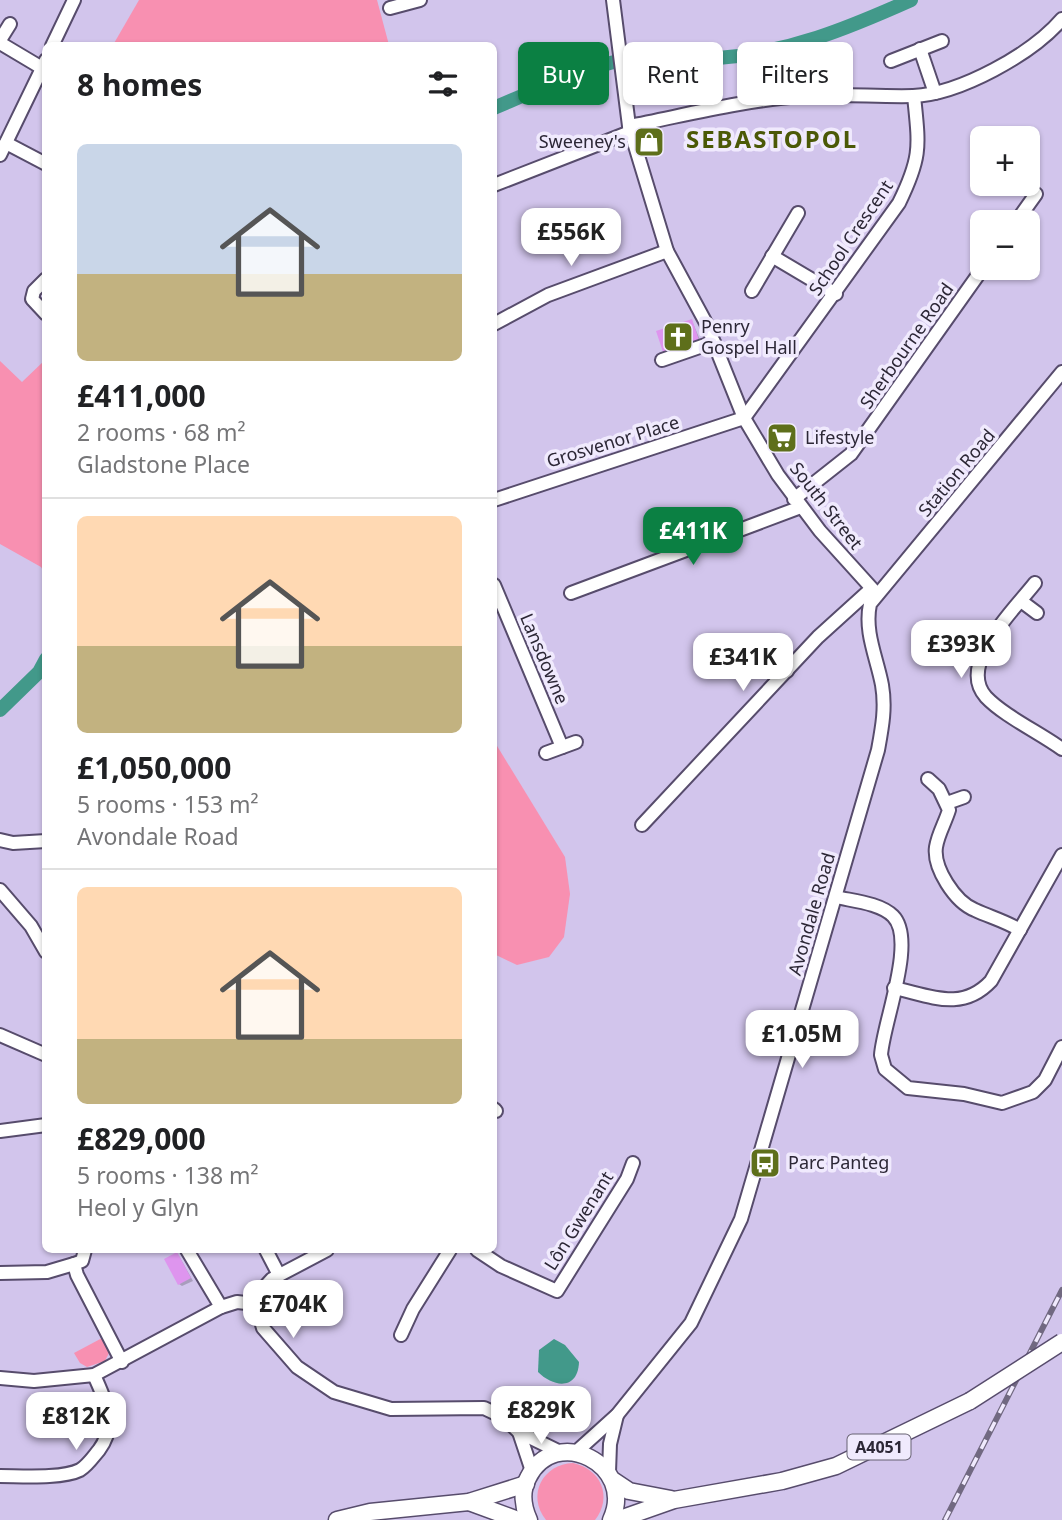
<!DOCTYPE html>
<html lang="en">
<head>
<meta charset="utf-8">
<style>
  :root { --surface:#fff; --page:#f2f2f2; --text:#202124; --muted:#757577; --line:#e0e0e0; --accent:#0b8043 }
  body { margin:0; font-family:"Noto Sans",sans-serif; background:var(--page); color:var(--text); height:100vh; display:flex; flex-direction:column; font-size:26px; white-space:nowrap }
  * { box-sizing:border-box; margin:0 }
  p { font-size:23px; color:var(--muted) }
  .icon { flex:none; width:38px; height:38px; fill:none; stroke:currentColor; stroke-width:2; stroke-linecap:round; stroke-linejoin:round }
  .map { position:relative; flex:1; overflow:hidden }
  .details { position:absolute; left:42px; top:42px; width:455px; height:1211px; display:flex; flex-direction:column; background:var(--surface); border-radius:10px; box-shadow:0 2px 5px #0004 }
  .details>* { flex:none }
  .guide { position:absolute; left:518px; top:42px; width:438px; height:63px; display:flex; gap:14px }
  .fabs { position:absolute; left:970px; top:126px; display:grid; gap:14px }
  .fabs a { display:grid; place-items:center; width:70px; height:70px; border-radius:10px; background:var(--surface); box-shadow:0 2px 5px #0004; font-size:35px }
  .price { position:absolute; translate:-50% -60px; padding:0 16px; border-radius:14px; background:#fff; color:#222; font-size:23px; line-height:46px; filter:drop-shadow(0 2px 4px #0008) }
  .price::after { content:''; position:absolute; left:50%; top:42px; width:21px; height:16px; margin-left:-10px; background:inherit; clip-path:polygon(0 0,100% 0,50% 100%) }
  .price.active { background:var(--accent); color:#fff }
  ul { padding:0; list-style:none }
  li { display:grid; align-content:center; gap:14px; height:371px; padding:0 35px }
  li+li { border-top:2px solid var(--line) }
  li span { display:grid; place-items:center; height:217px; border-radius:10px; color:#555 }
  li>.icon { margin-inline-start:auto }
  span .icon { width:126px; height:126px; fill:#fffc; stroke-width:1 }
  li b { font-size:30px }
  h2 { display:flex; justify-content:space-between; align-items:center; height:84px; padding:0 35px; font-size:30px }
  .pill { padding:0 24px; border-radius:10px; background:var(--surface); box-shadow:0 2px 5px #0004; font-size:24px; line-height:63px }
  .pill.active { background:var(--accent); color:#fff }
  .map>svg:first-child { display:block }
</style>
</head>
<body>
<div class="map">
<svg width="1062" height="1520" viewBox="0 0 1062 1520">
  <rect width="100%" height="100%" fill="#d2c5ec"/>
  <g fill="#f890b1">
    <path d="M139,0h238l12,45h-276z"/>
    <path d="M45,360v214l-4,-7 -41,-23v-183l22,21z"/>
    <path d="M494,741l71,116 5,37 -6,43 -15,20 -32,8 -23,-11z"/>
    <path d="M104,1337l6,14 -5,10 -18,6 -7,-4 -6,-10z"/>
    <path d="M573,1463c28,6 40,34 22,57h-49c-20,-25 -3,-56 27,-57z"/>
  </g>
  <path fill="#42998a" d="M554,1339l11,6 14,17c-1,28 -25,26 -41,10l1,-22z"/>
  <g fill="#0003">
    <path d="M692,321l11,26 -45,-15z"/>
    <path d="M179,1256l14,25 -11,5 -3,-2z"/>
  </g>
  <g fill="none" stroke-linecap="round" stroke-linejoin="round">
    <g stroke="#42998a" stroke-width="14">
      <path d="M494,108c47,-20 94,-42 145,-52 24,-4 54,4 79,2 72,-6 128,-29 193,-58"/>
      <path d="M0,710l39,-38 7,-13"/>
    </g>
  </g>
  <g fill="#de95ee">
    <path d="M692,319l8,24 -36,12 -8,-24z"/>
    <path d="M177,1252l14,26 -13,7 -14,-26z"/>
  </g>
  <g fill="none" stroke-linecap="round" stroke-linejoin="round">
    <g stroke="#574c6c" stroke-width="16">
      <g id="minor">
        <path d="M613,0l16,126 38,125 39,72 38,95 34,57 42,56 57,63"/>
        <path d="M390,8l30,-8"/>
        <path d="M0,40l10,-16"/>
        <path d="M0,43l42,25"/>
        <path d="M52,46l22,-46"/>
        <path d="M920,49l15,44"/>
        <path d="M891,61l51,-20"/>
        <path d="M629,126c57,-11 115,-26 173,-30 37,-3 74,1 111,0 47,-2 119,-42 149,-77"/>
        <path d="M6,143l40,21"/>
        <path d="M0,155l46,-95"/>
        <path d="M494,185l136,-53"/>
        <path d="M1016,222l20,-28"/>
        <path d="M772,256l64,38"/>
        <path d="M46,279l-12,12 -2,8 14,15"/>
        <path d="M752,291l46,-78"/>
        <path d="M494,324l54,-29 119,-44"/>
        <path d="M662,360l52,-18"/>
        <path d="M794,499l57,-45 132,-186"/>
        <path d="M494,500l250,-82 155,-215c23,-47 20,-57 15,-107"/>
        <path d="M1035,583c-20,26 -79,81 -49,114 18,19 54,36 76,52"/>
        <path d="M494,585l68,162"/>
        <path d="M571,593l230,-86"/>
        <path d="M1021,601l16,12"/>
        <path d="M756,646l31,25"/>
        <path d="M546,753l30,-11"/>
        <path d="M928,779l11,10 10,21c-4,13 -11,24 -13,37 -3,21 19,55 39,63 15,7 30,11 45,20"/>
        <path d="M947,803l17,-6"/>
        <path d="M642,825l176,-188 53,-48"/>
        <path d="M0,840l13,3 33,-2"/>
        <path d="M0,890l31,36 15,26"/>
        <path d="M836,897c17,4 44,6 57,19 24,24 -10,107 -12,139l4,14 23,19 56,6 38,9 31,-11 12,-12 17,-33"/>
        <path d="M894,988c37,8 68,24 97,-7l71,-126"/>
        <path d="M0,1035l46,20"/>
        <path d="M494,1109l2,2"/>
        <path d="M0,1131l46,-6"/>
        <path d="M85,1250l-3,11 -8,3 3,11 45,87"/>
        <path d="M187,1250l34,57"/>
        <path d="M266,1250l13,25"/>
        <path d="M327,1250l-55,29 -11,12 -5,13 7,24 34,39 37,25 57,17 93,-1 19,9 16,15 41,20"/>
        <path d="M477,1250l24,16 56,25 70,-112 6,-16"/>
        <path d="M0,1273l47,-1 27,-8"/>
        <path d="M401,1335l12,-26 37,-59"/>
        <path d="M0,1378l34,3 60,-6 127,-68 16,-5 19,2"/>
        <path d="M519,1432l13,39"/>
        <path d="M576,1452l41,-37 74,-92 50,-104 137,-469c4,-22 8,-42 4,-65 -5,-27 -18,-53 -12,-81l192,-232"/>
        <path d="M609,1472l1,-28 7,-29"/>
        <path d="M0,1476c21,0 62,3 80,-6 8,-5 13,-13 19,-20 19,-26 7,-48 -5,-75"/>
      </g>
    </g>
    <g stroke="#574c6c" stroke-width="19">
      <g id="major">
        <path d="M614,1481l15,10 42,8"/>
        <path d="M469,1502l49,18"/>
        <path d="M337,1520l33,-8 99,-10 57,-18"/>
        <path d="M529,1520c-6,-13 -8,-29 -1,-42 27,-55 109,-13 83,42"/>
        <path d="M617,1520l57,-20 108,-19 54,-15 134,-65"/>
      </g>
    </g>
    <use href="#minor" stroke="#fff" stroke-width="12"/>
    <use href="#major" stroke="#fff" stroke-width="16"/>
    <g stroke="#716981" stroke-width="6">
      <path id="rail" d="M945,1520l117,-230"/>
    </g>
    <use href="#rail" stroke="#f0eafd" stroke-width="3.5" stroke-dasharray="10" stroke-linecap="butt"/>
    <g stroke="#574c6c" stroke-width="19" stroke-linecap="butt">
      <path id="major-bridge" d="M970,1401l92,-59"/>
    </g>
    <use href="#major-bridge" stroke="#fff" stroke-width="16"/>
  </g>
  <defs>
    <g id="shop-square" transform="scale(1.575)"><rect x="-9" y="-9" width="18" height="18" rx="4" fill="#5e6f1b" stroke="#f0eafd"/><path d="M-5-2.5h2.3a2.7 3.5 0 0 1 5.4 0H5L5.5 6h-11ZM-1.5-2.5h3a1.5 2.3 0 0 0-3 0Z" fill="#fff"/></g>
    <g id="church-square" transform="scale(1.575)"><rect x="-9" y="-9" width="18" height="18" rx="4" fill="#5e6f1b" stroke="#f0eafd"/><path d="M-1.2-6h2.4v3.5h3.3v2.4h-3.3V6h-2.4V-.1h-3.3v-2.4h3.3Z" fill="#fff"/></g>
    <g id="supermarket-square" transform="scale(1.575)"><rect x="-9" y="-9" width="18" height="18" rx="4" fill="#5e6f1b" stroke="#f0eafd"/><path d="M-6-5.5h2.5l.6 2H6L4.5 2H-2.5L-4.4-4H-6ZM-1.5 3.2a1.3 1.3 0 1 0 .1 0ZM3 3.2a1.3 1.3 0 1 0 .1 0Z" fill="#fff"/></g>
    <g id="bus-square" transform="scale(1.575)"><rect x="-9" y="-9" width="18" height="18" rx="4" fill="#5e6f1b" stroke="#f0eafd"/><path d="M-5-6H5V4H4V6H2V4H-2V6H-4V4H-5ZM-3.5-4V0h7V-4ZM-3.5 1.2v1.5H-2V1.2ZM2 1.2v1.5H3.5V1.2Z" fill="#fff"/></g>
  </defs>
  <g fill-rule="evenodd">
    <use href="#shop-square" x="649" y="142"/>
    <use href="#church-square" x="678" y="337"/>
    <use href="#supermarket-square" x="782" y="438"/>
    <use href="#bus-square" x="765" y="1163"/>
  </g>
  <g text-anchor="middle" stroke-width="7" stroke-linejoin="round" paint-order="stroke">
    <rect fill="#f0eafd" stroke="#676272" stroke-width="2" x="847.5" y="1434.5" width="63" height="25" rx="5"/>
    <g font-size="16" font-weight="bold" fill="#2c2736">
      <text x="879" y="1453">A4051</text>
    </g>
    <g font-size="18" fill="#2c2736" stroke="#f0eafd" text-anchor="start">
      <text x="626" y="148" text-anchor="end">Sweeney's</text>
      <text x="701" y="333">Penry<tspan x="701" dy="21">Gospel Hall</tspan></text>
      <text x="805" y="444">Lifestyle</text>
      <text x="788" y="1169">Parc Panteg</text>
    </g>
    <g font-size="18" fill="#2c2736" stroke="#f0eafd">
      <text transform="translate(851 238) rotate(-56)" y="6">School Crescent</text>
      <text transform="translate(907 346) rotate(-55)" y="6">Sherbourne Road</text>
      <text transform="translate(613 442) rotate(-17)" y="6">Grosvenor Place</text>
      <text transform="translate(957 473) rotate(-50)" y="6">Station Road</text>
      <text transform="translate(826 506) rotate(52)" y="6">South Street</text>
      <text transform="translate(544 659) rotate(67)" y="6">Lansdowne</text>
      <text transform="translate(812 914) rotate(-74)" y="6">Avondale Road</text>
      <text transform="translate(579 1221) rotate(-58)" y="6">Lôn Gwenant</text>
    </g>
    <g font-size="24" font-weight="bold" letter-spacing="2" fill="#4b5907" stroke="#f0eafd">
      <text x="772" y="148">SEBASTOPOL</text>
    </g>
  </g>
</svg>
<div class="fabs">
<a>+</a>
<a>−</a>
</div>
<b class="price" style="left:571px;top:268px">£556K</b>
<b class="price active" style="left:693px;top:567px">£411K</b>
<b class="price" style="left:961px;top:680px">£393K</b>
<b class="price" style="left:743px;top:693px">£341K</b>
<b class="price" style="left:802px;top:1070px">£1.05M</b>
<b class="price" style="left:293px;top:1340px">£704K</b>
<b class="price" style="left:541px;top:1446px">£829K</b>
<b class="price" style="left:76px;top:1452px">£812K</b>
<div class="guide">
<a class="pill active">Buy</a>
<a class="pill">Rent</a>
<a class="pill">Filters</a>
</div>
<section class="details">
<h2>8 homes<svg class="icon" aria-label="filters" viewBox="0 0 24 24"><path d="M4 7h16M4 17h16"/><circle cx="9" cy="7" r="2"/><circle cx="15" cy="17" r="2"/></svg></h2>
<ul>
<li><span style="background:linear-gradient(#c9d6e8 60%,#c2b280 0)"><svg class="icon" aria-label="home" viewBox="0 0 24 24"><path d="M3 11l9-7 9 7M6 9v11h12V9"/></svg></span><div><b>£411,000</b><p>2 rooms · 68 m²</p><p>Gladstone Place</p></div></li>
<li><span style="background:linear-gradient(#ffd9b3 60%,#c2b280 0)"><svg class="icon" aria-label="home" viewBox="0 0 24 24"><path d="M3 11l9-7 9 7M6 9v11h12V9"/></svg></span><div><b>£1,050,000</b><p>5 rooms · 153 m²</p><p>Avondale Road</p></div></li>
<li><span style="background:linear-gradient(#ffd9b3 70%,#c2b280 0)"><svg class="icon" aria-label="home" viewBox="0 0 24 24"><path d="M3 11l9-7 9 7M6 9v11h12V9"/></svg></span><div><b>£829,000</b><p>5 rooms · 138 m²</p><p>Heol y Glyn</p></div></li>
</ul>
</section>
</div>
</body>
</html>
